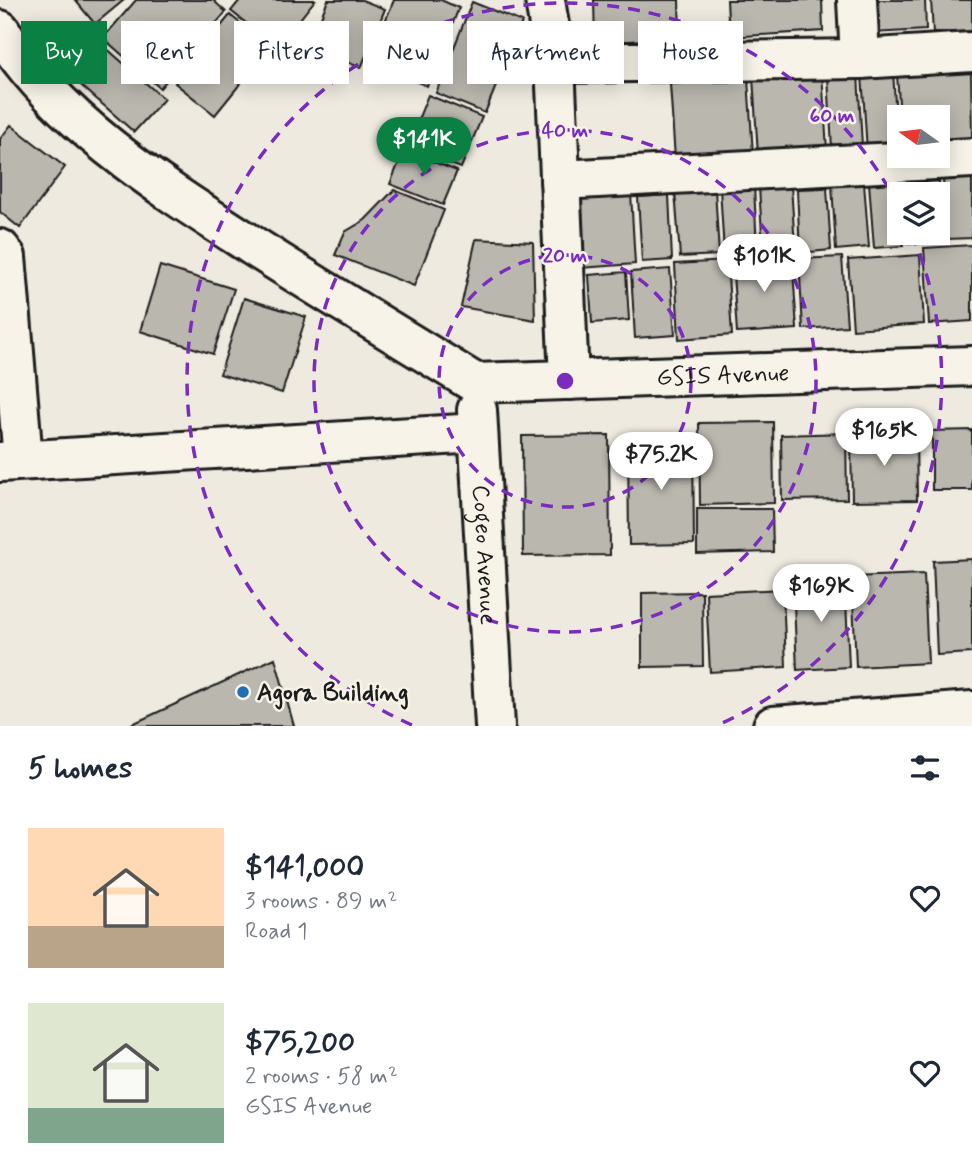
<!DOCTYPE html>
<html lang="en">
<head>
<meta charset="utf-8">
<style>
  :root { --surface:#fff; --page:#f2f2f3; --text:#1f2937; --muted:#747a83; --accent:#0b8043 }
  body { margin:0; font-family:Mynerve,sans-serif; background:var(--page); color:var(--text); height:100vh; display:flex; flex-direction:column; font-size:26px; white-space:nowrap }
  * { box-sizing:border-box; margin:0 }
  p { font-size:23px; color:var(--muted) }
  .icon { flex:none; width:38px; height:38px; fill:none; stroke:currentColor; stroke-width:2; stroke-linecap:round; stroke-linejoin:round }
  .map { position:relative; height:726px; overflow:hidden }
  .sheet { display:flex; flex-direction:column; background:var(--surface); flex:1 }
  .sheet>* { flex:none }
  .top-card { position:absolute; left:21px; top:21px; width:931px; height:63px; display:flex; gap:14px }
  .needle { width:46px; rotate:284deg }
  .fabs { position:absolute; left:887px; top:105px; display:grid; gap:14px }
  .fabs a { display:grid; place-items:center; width:63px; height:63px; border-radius:0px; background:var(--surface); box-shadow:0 4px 18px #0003; font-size:35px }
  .price { position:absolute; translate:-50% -60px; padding:0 16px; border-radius:24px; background:#fff; color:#222; font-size:23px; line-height:46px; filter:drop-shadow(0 2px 4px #0008) }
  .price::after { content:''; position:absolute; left:50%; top:42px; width:21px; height:16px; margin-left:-10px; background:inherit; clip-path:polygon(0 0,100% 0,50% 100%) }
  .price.active { background:var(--accent); color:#fff }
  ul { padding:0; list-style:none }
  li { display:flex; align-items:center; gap:21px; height:175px; padding:0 28px }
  li span { display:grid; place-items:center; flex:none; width:196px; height:140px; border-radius:0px; color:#555 }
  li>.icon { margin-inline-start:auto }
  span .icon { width:84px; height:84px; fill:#fffc; stroke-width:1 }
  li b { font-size:30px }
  h2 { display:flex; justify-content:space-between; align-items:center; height:84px; padding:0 28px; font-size:30px }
  .tag { padding:0 24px; border-radius:0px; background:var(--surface); box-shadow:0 4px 18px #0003; font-size:24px; line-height:63px }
  .tag.active { background:var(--accent); color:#fff }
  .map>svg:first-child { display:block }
</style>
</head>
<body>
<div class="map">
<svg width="972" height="726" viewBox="0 0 972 726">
  <rect width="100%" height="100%" fill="#eeeae0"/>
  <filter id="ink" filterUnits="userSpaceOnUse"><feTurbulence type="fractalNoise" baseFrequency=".0143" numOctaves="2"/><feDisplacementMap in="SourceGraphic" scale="14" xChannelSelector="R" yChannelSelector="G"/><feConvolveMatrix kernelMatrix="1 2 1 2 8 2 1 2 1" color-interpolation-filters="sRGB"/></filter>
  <g filter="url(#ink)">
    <g fill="#bab7af" stroke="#1c1c1c" stroke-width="2">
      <path d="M75,0h49l-29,24z"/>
      <path d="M136,0h77l13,12 -66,76 -57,-50z"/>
      <path d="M240,0h75l-38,48 -46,-37z"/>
      <path d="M328,0h34l23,9 -24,59 -52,-22z"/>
      <path d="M394,0h47l18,8 -32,78 -59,-24z"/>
      <path d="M594,0h85l1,38 -85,5z"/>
      <path d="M727,0h95l1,31 -94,6z"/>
      <path d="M871,0h54l1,30 -54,3z"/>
      <path d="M931,0h41v31l-39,2z"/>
      <path d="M472,2l50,20 -37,91 -49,-20z"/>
      <path d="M230,15l40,32 -55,68 -40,-32z"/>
      <path d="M88,32l76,67 -30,33 -75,-66z"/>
      <path d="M971,70l1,69 -34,2v-24h-38l-3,-42z"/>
      <path d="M822,72l5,78 -69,5 -5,-78z"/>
      <path d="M893,72l5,77 -31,2 -5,-77z"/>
      <path d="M858,74l4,72 -30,3 -4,-73z"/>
      <path d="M748,79l5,75 -78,5 -5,-75z"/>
      <path d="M428,95l54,22 -21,51 -54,-21z"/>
      <path d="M11,125l54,42 -45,61 -20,-16v-73z"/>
      <path d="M404,150l53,21 -14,34 -53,-21z"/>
      <path d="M972,176v62l-26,1 -3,-61z"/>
      <path d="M899,181l1,52h2l1,13 -29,2 -5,-65z"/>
      <path d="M939,181l3,61 -35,2v-11h31v-39h-34v-11z"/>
      <path d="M864,183l5,64 -33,3 -4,-65z"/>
      <path d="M754,185l3,66 -33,2 -4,-65z"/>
      <path d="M791,185l4,62 -32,2 -4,-62z"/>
      <path d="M827,188l4,62 -31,3 -3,-64z"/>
      <path d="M715,189l4,66 -39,2 -5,-66z"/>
      <path d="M394,190l50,20 -30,76 -79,-31 10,-23 20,-12z"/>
      <path d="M631,193l4,71 -55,4 -4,-72z"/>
      <path d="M669,195l3,65 -30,2 -4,-65z"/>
      <path d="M476,239l57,3 2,78 -74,-13z"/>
      <path d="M972,245v76l-43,3 -5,-76z"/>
      <path d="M792,255l5,74 -60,4 -5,-74z"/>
      <path d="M920,255l4,69 -71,5 -5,-69z"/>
      <path d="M842,257l5,69 -44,3 -4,-70z"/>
      <path d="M727,261l5,74 -53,4 -4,-75z"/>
      <path d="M160,266l74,23 -21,65 -73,-23z"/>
      <path d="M670,269l5,66 -40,3 -4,-66z"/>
      <path d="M626,272l3,48 -37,3 -3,-48z"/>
      <path d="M244,298l62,19 -24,76 -62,-19z"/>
      <path d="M773,422l1,81 -74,2 -1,-82z"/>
      <path d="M972,430v60h-40v-59z"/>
      <path d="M846,433l1,66 -65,1 -1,-65z"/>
      <path d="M609,435l1,120 -87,1 -1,-120z"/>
      <path d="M916,435l1,65 -65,1 -1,-65z"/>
      <path d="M693,438l1,106 -65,1 -1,-106z"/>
      <path d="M697,509h75l1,43 -76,2z"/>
      <path d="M972,559v94l-35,2 -4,-94z"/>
      <path d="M924,574l4,89 -72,4 -4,-90z"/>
      <path d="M845,578l4,89 -52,3 -4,-89z"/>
      <path d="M783,589l3,78 -76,5 -4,-79z"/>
      <path d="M702,592l1,74 -61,1v-74z"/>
      <path d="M275,658l19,68h-166z"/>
    </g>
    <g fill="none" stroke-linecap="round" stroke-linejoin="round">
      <g stroke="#1c1c1c" stroke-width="44">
        <g id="minor">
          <path d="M545,0l10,63 14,317"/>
          <path d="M857,0l3,59"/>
          <path d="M0,30c58,93 163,158 253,216 74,47 148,92 222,137"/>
          <path d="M555,63l305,-4 112,-7"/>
          <path d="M560,180l412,-22"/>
          <path d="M0,249l6,8 17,203"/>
          <path id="s1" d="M475,383l497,-17"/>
          <path id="s2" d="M477,410l18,316"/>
          <path d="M0,462l478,-29"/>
          <path d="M773,726l199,-15"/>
        </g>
      </g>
      <use href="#minor" stroke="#f7f3e8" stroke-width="38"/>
    </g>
  </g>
  <g fill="none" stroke="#7b2cbf" stroke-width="3.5" stroke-dasharray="12 9">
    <circle cx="565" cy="381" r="126"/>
    <circle cx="565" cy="381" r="251"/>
    <path d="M412 725A377 377 0 1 1 899 207M912 234A377 377 0 0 1 718 725"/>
  </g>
  <circle fill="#1f6fb2" stroke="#f7f3e8" stroke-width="2.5" cx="243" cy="692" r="7"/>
  <g text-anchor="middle" stroke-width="5" stroke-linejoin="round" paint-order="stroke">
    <g font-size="24" fill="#1c1c1c" stroke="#f7f3e8">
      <text dy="8" stroke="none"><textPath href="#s1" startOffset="248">GSIS Avenue</textPath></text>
      <text dy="8" stroke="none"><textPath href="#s2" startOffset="145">Cogeo Avenue</textPath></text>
    </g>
    <g font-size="24" font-weight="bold" fill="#1c1c1c" stroke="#f7f3e8" text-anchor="start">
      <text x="257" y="700">Agora Building</text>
    </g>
  </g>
  <circle cx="565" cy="381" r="10" fill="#7b2cbf" stroke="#f7f3e8" stroke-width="3.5"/>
  <g font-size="21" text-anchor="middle" font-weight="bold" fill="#7b2cbf" stroke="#f7f3e8" stroke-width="5" stroke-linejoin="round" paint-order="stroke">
    <text x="832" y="122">60 m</text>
    <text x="565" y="137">40 m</text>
    <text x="565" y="262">20 m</text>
  </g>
</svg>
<div class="fabs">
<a><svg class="needle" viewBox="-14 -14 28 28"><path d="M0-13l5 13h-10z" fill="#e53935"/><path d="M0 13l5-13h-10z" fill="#747a83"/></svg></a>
<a><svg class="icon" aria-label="layers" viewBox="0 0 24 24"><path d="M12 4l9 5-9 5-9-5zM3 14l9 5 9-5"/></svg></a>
</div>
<b class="price active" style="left:424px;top:177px">$141K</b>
<b class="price" style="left:764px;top:294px">$101K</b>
<b class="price" style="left:884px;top:468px">$165K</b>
<b class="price" style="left:661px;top:492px">$75.2K</b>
<b class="price" style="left:821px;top:624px">$169K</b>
<div class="top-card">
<a class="tag active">Buy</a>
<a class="tag">Rent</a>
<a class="tag">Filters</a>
<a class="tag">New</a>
<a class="tag">Apartment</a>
<a class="tag">House</a>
</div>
</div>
<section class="sheet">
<h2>5 homes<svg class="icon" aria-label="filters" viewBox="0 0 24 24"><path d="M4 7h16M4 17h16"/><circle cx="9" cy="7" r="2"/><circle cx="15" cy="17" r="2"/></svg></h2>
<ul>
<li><span style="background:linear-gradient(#ffd9b3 70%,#b9a48a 0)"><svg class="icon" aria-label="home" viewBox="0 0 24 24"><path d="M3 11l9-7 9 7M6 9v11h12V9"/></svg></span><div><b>$141,000</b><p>3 rooms · 89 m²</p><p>Road 1</p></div><svg class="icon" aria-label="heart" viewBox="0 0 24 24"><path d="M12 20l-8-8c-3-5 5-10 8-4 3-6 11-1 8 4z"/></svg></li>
<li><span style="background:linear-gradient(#dfe7d0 75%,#7fa58c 0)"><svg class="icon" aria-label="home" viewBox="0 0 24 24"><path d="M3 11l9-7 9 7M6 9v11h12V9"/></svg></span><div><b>$75,200</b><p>2 rooms · 58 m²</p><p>GSIS Avenue</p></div><svg class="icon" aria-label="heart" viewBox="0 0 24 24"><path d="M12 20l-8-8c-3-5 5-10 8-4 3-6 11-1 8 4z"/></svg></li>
</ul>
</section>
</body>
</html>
